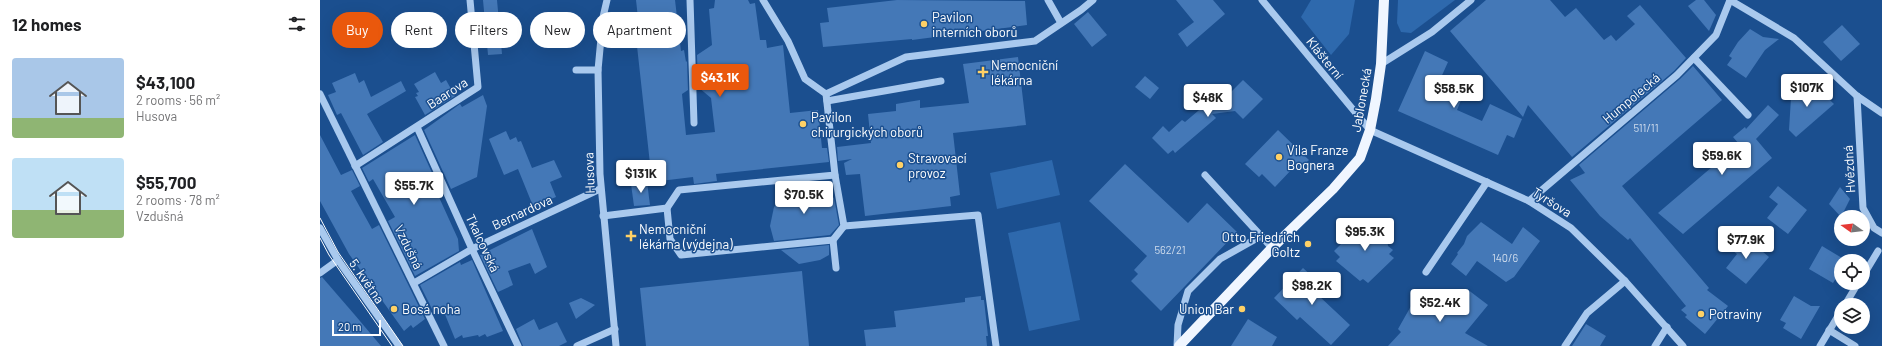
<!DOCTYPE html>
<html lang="en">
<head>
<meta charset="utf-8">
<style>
  :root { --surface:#fff; --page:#f6f6f6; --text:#202124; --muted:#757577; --accent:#ea580c }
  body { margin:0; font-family:Barlow,sans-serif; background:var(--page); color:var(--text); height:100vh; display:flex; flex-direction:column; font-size:15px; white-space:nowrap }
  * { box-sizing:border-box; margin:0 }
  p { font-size:13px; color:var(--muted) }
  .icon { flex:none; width:22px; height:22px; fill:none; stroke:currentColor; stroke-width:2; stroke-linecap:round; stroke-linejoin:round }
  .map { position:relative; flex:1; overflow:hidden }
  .drawer { display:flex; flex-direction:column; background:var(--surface); width:320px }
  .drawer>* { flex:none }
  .hud { position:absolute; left:12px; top:12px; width:380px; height:36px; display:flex; gap:8px }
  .needle { width:26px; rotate:284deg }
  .fabs { position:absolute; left:1514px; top:210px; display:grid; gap:8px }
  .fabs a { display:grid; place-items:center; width:36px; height:36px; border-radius:50%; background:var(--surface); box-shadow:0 4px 16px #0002; font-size:20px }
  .scale { position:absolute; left:12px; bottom:10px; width:49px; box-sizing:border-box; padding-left:4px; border:2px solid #fff; border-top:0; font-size:11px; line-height:14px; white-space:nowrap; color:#fff; -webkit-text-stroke:3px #1b4f8f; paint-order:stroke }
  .price { position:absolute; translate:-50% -34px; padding:0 9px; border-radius:4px; background:#fff; color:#222; font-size:13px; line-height:26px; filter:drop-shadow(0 1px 2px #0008) }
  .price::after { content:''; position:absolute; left:50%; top:24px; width:12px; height:9px; margin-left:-6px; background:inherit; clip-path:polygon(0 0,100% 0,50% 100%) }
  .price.on { background:var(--accent); color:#fff }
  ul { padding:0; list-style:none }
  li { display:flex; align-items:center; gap:12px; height:100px; padding:0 12px }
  li span { display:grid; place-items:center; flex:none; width:112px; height:80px; border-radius:4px; color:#555 }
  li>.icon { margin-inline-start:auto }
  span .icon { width:48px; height:48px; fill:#fffc; stroke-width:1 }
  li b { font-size:17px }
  h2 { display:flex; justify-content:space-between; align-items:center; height:48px; padding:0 12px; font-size:17px }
  .chip { padding:0 14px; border-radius:18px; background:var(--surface); box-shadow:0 4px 16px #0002; font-size:14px; line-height:36px }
  .chip.on { background:var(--accent); color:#fff }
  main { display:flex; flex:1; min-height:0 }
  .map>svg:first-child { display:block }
</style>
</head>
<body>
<main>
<section class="drawer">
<h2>12 homes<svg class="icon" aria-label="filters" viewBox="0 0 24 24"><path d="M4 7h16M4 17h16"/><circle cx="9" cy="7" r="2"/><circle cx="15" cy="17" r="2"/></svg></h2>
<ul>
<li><span style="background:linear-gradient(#a9c7e8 75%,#8fb573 0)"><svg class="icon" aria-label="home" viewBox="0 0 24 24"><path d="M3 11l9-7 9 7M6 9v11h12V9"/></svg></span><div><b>$43,100</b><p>2 rooms · 56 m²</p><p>Husova</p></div></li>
<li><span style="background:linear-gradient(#bfe0f5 65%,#8fb573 0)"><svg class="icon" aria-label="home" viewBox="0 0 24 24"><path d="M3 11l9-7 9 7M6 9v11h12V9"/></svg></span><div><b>$55,700</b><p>2 rooms · 78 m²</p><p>Vzdušná</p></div></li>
</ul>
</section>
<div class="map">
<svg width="1562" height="346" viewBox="0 0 1562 346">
  <rect width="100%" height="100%" fill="#1b4f8f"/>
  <g fill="#2e69ad">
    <path d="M991,0h44l-6,34 -18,21 -30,-38z"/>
    <path d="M1078,0h57l-44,33 -10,-1 -4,-9z"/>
    <path d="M732,160l8,35 -63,14 -7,-36z"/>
    <path d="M740,222l20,98 -51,11 -21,-98z"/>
  </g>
  <g fill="#4478b7">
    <path d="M163,0h14l5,54 -14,1z"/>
    <path d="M316,0h39l6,51 3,-1 2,12 1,-1 1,29 -6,4 4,41 29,-3 -4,-34 -13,-11 -1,-32 15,-10 -3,-36 5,-1 1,-8h33l2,4 5,-1 5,37h6l1,8 16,-3 7,68 28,-3 4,38h5l2,14 -113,12 1,7 -23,3 -1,-7 -41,5 -17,-154 4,-1z"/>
    <path d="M577,0l128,1 2,24 -115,15v-1l-89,8 -3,-24 9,-1 -2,-14z"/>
    <path d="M856,0h37l12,14 -38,33 -9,-13 16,-12z"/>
    <path d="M1166,0h64l15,17 11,-9 28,32 7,-5 5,6 19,-17 -8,-8 13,-11 46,53 -12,13 -102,86 -44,-52 -5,12 -73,-86z"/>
    <path d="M1376,0h8l12,15 -7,16 -21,-25z"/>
    <path d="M768,12l19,23 -15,12 -18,-23z"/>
    <path d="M1522,25l18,19 -19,17 -18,-19z"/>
    <path d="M1430,29l13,8 16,2 -14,11 -19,28 -19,-13 5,-7 -3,-2 9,-14z"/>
    <path d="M1105,51l23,11 -9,20 25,11 -7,17 25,11 8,-17 32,15 -8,19 -7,-3 -9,20 -100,-44z"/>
    <path d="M698,57l8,68 -73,8 7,62 -10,2 1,9 -86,10 -5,-42 -14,1 -2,-12 8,-4 -14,2 -1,-14 34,-4 -3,-29 28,-3v-7l24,-4v8l49,-5 -6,-39z"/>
    <path d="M1373,66l29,34 -100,86 87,102 -2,2 21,16 -23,28 -20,-17 2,-2 -6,-5 5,-4 -56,-68 -2,2 -28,-24 -30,-36 15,-7 -6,-8 101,-86z"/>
    <path d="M115,72l6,11 5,-3 9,16 -30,19 -10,-18 3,-1 -2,-3 3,-1 -5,-8z"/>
    <path d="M35,73l4,10 5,-3 7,17 30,-16 5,10 -39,23 16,28 -20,13 -22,-42 -4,2 -9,-20 8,-3 -4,-9z"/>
    <path d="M825,76l14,12 -9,11 -15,-12z"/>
    <path d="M923,80l20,19 -20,20 -8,-8 -23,3 4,4 -41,35 -2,-3 -5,4 -16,-16 11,-12 6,6 13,-12 3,2 20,-17 6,7z"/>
    <path d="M1489,80l25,24 -38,33 -7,-7 2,-32z"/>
    <path d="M163,95l4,11 -10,71 -26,12 -27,-59 36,-26 2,3z"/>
    <path d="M1448,105l11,10 -23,24 16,19 -89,76 -25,-21 81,-69 -6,-7 12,-10 1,2z"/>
    <path d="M958,130l31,30 -11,11 -4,-4 -19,20 -13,-13 -3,3 -14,-13z"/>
    <path d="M186,131l4,9 6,-3 2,5 3,-1 11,27 22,-8 8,17 -12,5 6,15 -23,9 -15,-37 -14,6 -15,-36z"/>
    <path d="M0,135l21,40 11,-5 8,16 -9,5 21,38 7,-4 46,94 -12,9 -2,-3 -7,6 -55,-77 -29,-53z"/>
    <path d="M95,135l26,58 -3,2 20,44 1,12 -44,25 -27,-55 7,-4 -22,-38 -4,3 -7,-14z"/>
    <path d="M805,164l63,59 19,-20 30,29 -76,79 -30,-30 7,-7 -4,-4 13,-14 -58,-55z"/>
    <path d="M327,182l3,23 -16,1 -3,-22z"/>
    <path d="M484,184l19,6 11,8 5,27 -9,10 -56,6 -4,-15 4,-19 13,-14z"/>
    <path d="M1458,186l29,24 -19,24 -21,-16 11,-14 -9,-7z"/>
    <path d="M1520,187l10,12 -9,18 -12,-13z"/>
    <path d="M1043,221l8,9 6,-4 7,4 2,4 2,12 5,4 -4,4 5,4 -26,25 -5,-4 -3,2 -24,-20 4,-4 -6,-6 14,-14v-4l5,-5h4z"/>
    <path d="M1161,222l31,22 11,-17 17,14 -26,36 -8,5 -29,-21 -11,15 -15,-12 7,-10 -1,-1 7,-9 3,-8z"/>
    <path d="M212,229l15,38 -12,7 -5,-11 -22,8 5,14 -15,7 -18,-37z"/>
    <path d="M1417,236l9,7 3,-3 20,17 -23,27 -20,-16 11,-14 -9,-7z"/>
    <path d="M509,245v10l-9,5 -21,4 -18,-14z"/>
    <path d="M1502,246l25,15h-6v9l-8,13 -24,-14z"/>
    <path d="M152,260l31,71 -16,6 -2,-3 -6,3 -1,-2 -15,3 -1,-3 -7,4 -13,-32 -8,6 -14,-28 40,-23 1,3z"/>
    <path d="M983,268l23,21 -7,7 31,29 -19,20 -31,-28 -3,3 -23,-22z"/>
    <path d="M482,271l7,75h-163l-6,-58z"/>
    <path d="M2,277l32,37 27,32h-61v-68z"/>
    <path d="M1147,289l21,16 -23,28 23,13h-100l13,-14 -3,-3 21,-37 32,18z"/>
    <path d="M661,296v4h3l4,36h-2l1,10h-121l-2,-16 32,-3 -2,-16 71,-9v-4z"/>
    <path d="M1474,296l17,10h9l-19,33 -18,-11 3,-5 -6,-3z"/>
    <path d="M261,298l14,7 -19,14 -7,-16z"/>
    <path d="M214,319l5,11 18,-8 10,20 -8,4h-36l-7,-17z"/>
    <path d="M928,319l29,18 -5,9h-41z"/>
    <path d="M1266,324l20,12 -6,10h-28z"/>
  </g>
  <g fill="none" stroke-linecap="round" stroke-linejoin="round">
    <g stroke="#a9c9ee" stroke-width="7">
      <path d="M287,0l-4,17 -5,53 2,104 16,172"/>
      <path d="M370,0l4,123"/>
      <path d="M728,0l13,23"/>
      <path d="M942,0l108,130 159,71 42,27 54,53 58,65"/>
      <path d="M1410,0l64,38 63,58 25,17"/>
      <path d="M1374,58l54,57"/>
      <path d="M1061,64l51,-32 39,-32"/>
      <path d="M256,70h22"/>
      <path d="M0,94l124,252"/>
      <path d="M506,94l80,-37 129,-16 46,-31 12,-10"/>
      <path d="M1537,96l6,112 11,20 8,5"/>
      <path d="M507,101l114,-20"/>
      <path d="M97,127l55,122 46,97"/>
      <path d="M35,166l123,-79 -8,-87"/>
      <path d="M885,175l67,73"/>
      <path d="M1209,201l148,-126 39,-40 14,-35"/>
      <path d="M347,208l3,31 11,16 152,-15 11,-14 -9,-51"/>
      <path d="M283,216l64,-8 12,-18 156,-15 -9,-81 -21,-15 -17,-38 -25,-41"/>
      <path d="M524,226l134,-11 18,131"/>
      <path d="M0,228l18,32 61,86"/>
      <path d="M513,240l3,28"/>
      <path d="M1106,272l61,-90"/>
      <path d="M0,273l18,-13"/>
      <path d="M1543,276l15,-25"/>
      <path d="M94,283l58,-34 128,-60"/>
      <path d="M1525,305l13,-22"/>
      <path d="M1509,330l26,16"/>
      <path d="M257,346l38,-17"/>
      <path d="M857,346l1,-21 10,-34 32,-32 41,-23"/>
      <path d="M1245,346l22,-33 38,-32"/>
      <path d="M1335,346l12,-19"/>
      <path d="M1500,346l21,-35"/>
    </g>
    <path stroke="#f0f6ff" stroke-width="10" d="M859,346l93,-98 61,-59 27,-31 10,-28 6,-31 5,-35 3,-64"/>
    <g stroke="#fff" stroke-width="1">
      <path d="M0,218l18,34 65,94"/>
      <path d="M0,238l9,17 63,91"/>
    </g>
  </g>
  <g fill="#ffd166" stroke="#1b4f8f" stroke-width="1.5">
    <circle cx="604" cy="24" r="4"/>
    <path d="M661 66h4v4h4v4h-4v4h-4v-4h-4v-4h4z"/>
    <circle cx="483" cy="124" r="4"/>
    <circle cx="959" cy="157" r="4"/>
    <circle cx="580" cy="165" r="4"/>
    <path d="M309 230h4v4h4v4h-4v4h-4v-4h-4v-4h4z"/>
    <circle cx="988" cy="244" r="4"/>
    <circle cx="74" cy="309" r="4"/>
    <circle cx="922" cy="309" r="4"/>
    <circle cx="1381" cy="314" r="4"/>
  </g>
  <g text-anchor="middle" stroke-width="3" stroke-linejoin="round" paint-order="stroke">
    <g font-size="11" fill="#d0dded">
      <text x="1326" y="132">511/11</text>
      <text x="850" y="254">562/21</text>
      <text x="1185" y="262">140/6</text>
    </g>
    <g font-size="13" fill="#fff" stroke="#1b4f8f" text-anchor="start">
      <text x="612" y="22">Pavilon<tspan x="612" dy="15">interních oborů</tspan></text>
      <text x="671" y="70">Nemocniční<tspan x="671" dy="15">lékárna</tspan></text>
      <text x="491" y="122">Pavilon<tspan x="491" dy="15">chirurgických oborů</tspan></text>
      <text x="967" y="155">Vila Franze<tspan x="967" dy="15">Bognera</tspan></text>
      <text x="588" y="163">Stravovací<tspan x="588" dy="15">provoz</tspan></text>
      <text x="319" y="234">Nemocniční<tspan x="319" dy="15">lékárna (výdejna)</tspan></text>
      <text x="980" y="242" text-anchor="end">Otto Friedrich<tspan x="980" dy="15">Goltz</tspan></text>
      <text x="82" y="314">Bosá noha</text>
      <text x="914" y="314" text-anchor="end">Union Bar</text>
      <text x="1389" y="319">Potraviny</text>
    </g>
    <g font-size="13" fill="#fff" stroke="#1b4f8f">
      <text transform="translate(1005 58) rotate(51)" y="5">Klášterní</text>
      <text transform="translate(127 93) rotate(-33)" y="5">Baarova</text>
      <text transform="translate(1311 98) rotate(-40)" y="5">Humpolecká</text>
      <text transform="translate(1041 100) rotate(-80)" y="5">Jablonecká</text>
      <text transform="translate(1529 169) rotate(-93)" y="5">Hvězdná</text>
      <text transform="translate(269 173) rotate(-92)" y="5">Husova</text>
      <text transform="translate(1232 202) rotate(32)" y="5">Tyršova</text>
      <text transform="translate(202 212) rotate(-25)" y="5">Bernardova</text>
      <text transform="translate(163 243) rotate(65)" y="5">Tkalcovská</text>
      <text transform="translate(89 247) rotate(64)" y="5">Vzdušná</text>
      <text transform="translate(47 281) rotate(55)" y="5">5. května</text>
    </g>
  </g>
</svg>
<div class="fabs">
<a><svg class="needle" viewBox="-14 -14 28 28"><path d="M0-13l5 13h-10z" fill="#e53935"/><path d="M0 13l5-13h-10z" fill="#757577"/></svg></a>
<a><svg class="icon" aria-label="locate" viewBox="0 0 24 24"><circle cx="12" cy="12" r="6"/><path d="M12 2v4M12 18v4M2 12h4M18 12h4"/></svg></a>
<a><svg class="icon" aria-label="layers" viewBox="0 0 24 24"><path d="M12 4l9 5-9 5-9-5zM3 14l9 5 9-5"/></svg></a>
</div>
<div class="scale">20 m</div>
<b class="price on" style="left:400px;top:98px">$43.1K</b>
<b class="price" style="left:1487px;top:108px">$107K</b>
<b class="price" style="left:1134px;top:109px">$58.5K</b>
<b class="price" style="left:888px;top:118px">$48K</b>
<b class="price" style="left:1402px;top:176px">$59.6K</b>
<b class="price" style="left:321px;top:194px">$131K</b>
<b class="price" style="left:94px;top:206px">$55.7K</b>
<b class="price" style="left:484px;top:215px">$70.5K</b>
<b class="price" style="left:1045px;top:252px">$95.3K</b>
<b class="price" style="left:1426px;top:260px">$77.9K</b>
<b class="price" style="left:992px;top:306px">$98.2K</b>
<b class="price" style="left:1120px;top:323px">$52.4K</b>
<div class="hud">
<a class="chip on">Buy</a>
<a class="chip">Rent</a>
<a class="chip">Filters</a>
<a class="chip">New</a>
<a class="chip">Apartment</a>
</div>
</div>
</main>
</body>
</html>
